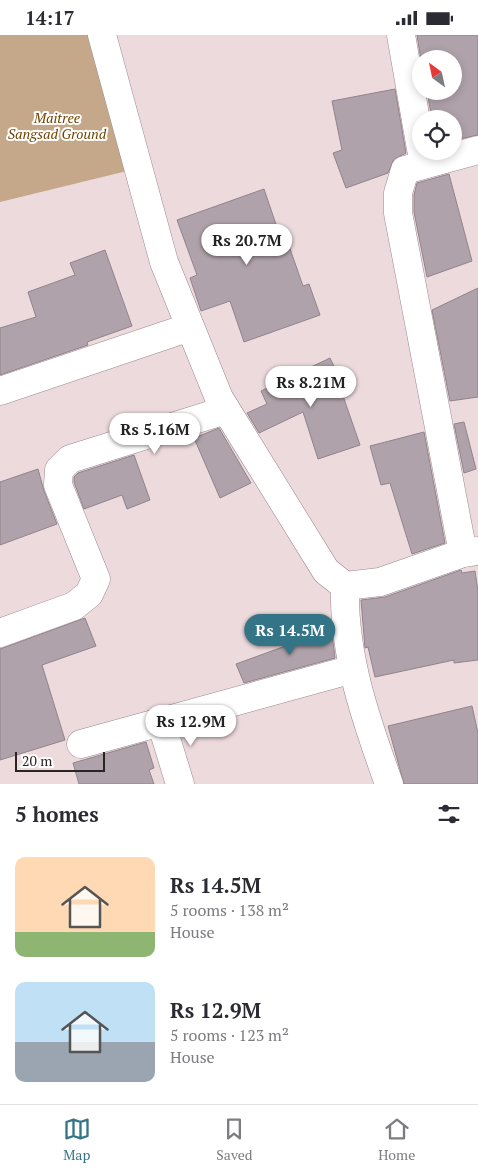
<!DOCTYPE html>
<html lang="en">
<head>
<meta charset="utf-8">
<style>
  :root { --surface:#fff; --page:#f7f7f7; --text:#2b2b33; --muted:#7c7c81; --line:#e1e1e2; --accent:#337487 }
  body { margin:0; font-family:"PT Serif",serif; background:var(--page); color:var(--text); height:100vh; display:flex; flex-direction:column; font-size:19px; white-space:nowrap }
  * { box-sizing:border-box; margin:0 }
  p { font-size:16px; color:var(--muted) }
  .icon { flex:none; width:28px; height:28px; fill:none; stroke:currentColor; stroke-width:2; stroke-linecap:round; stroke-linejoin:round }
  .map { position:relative; height:749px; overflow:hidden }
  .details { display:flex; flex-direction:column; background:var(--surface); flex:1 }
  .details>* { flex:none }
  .needle { width:32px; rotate:327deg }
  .buttons { position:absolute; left:412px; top:15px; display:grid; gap:10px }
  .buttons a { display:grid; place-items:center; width:50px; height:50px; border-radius:50%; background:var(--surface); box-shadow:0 2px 8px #0003; font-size:25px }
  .scale { position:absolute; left:15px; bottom:12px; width:90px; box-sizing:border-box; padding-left:5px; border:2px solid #2b2425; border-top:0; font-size:14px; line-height:18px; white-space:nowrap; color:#2b2425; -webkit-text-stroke:4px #fff; paint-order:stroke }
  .price { position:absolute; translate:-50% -42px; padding:0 11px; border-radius:18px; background:#fff; color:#222; font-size:16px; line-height:32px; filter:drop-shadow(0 1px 2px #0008) }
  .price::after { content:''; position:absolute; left:50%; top:30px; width:15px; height:11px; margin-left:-8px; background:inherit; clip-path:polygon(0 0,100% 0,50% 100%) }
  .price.active { background:var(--accent); color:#fff }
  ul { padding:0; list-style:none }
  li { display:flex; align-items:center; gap:15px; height:125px; padding:0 15px }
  li span { display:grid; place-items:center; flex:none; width:140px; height:100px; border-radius:10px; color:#555 }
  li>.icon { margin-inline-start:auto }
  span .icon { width:60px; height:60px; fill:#fffc; stroke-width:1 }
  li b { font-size:21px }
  h2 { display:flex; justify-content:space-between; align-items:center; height:60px; padding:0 15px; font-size:21px }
  .status { display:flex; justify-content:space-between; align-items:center; height:35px; padding:0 25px; background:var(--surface); direction:ltr }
  .status svg { height:14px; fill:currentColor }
  .tabs { display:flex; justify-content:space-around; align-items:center; height:70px; border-top:1px solid var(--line); background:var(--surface); font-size:14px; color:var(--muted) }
  .tabs a { display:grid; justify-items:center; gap:2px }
  .tabs .active { color:var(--accent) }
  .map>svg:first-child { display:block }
</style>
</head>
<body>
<div class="status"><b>14:17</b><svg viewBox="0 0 49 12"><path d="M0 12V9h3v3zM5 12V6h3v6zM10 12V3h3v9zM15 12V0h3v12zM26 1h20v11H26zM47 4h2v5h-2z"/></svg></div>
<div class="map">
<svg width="478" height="749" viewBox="0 0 478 749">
  <rect width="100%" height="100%" fill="#eddadd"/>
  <path fill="#c5a78a" d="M0,0h92l35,136 -127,31z"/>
  <g fill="#b0a2ab" stroke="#91838c">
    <path d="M417,0h61v100l-24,5v-21h-22l-5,-28h27v-32l-33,1z"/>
    <path d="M395,54l11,64 -12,6 -6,14 -42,15 -13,-35 9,-3 -10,-49z"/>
    <path d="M449,139l23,87 -45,16 -13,-65v-17l3,-12z"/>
    <path d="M264,154l19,56 5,-2 15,43 6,-2 11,31 -76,27 -14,-41 -29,10 -11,-33 7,-3 -20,-55z"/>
    <path d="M105,215l27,76 -45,16 1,3 -88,30v-47l36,-11 -8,-25 47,-17 -5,-12z"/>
    <path d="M478,253v109l-28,4 -18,-91z"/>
    <path d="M330,323l16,33 -4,2 18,52 -42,14 -15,-47 -44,21 -12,-20 20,-9 -6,-13z"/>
    <path d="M464,387l12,47 -12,4 -10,-49z"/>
    <path d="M219,393l32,55 -31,15 -26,-60z"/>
    <path d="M424,397l21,111 -33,11 -22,-71 -9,2 -11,-39z"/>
    <path d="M134,420l16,45 -23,9 -5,-14 -38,14 -10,-27v-5l4,-4z"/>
    <path d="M38,434l6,22 13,33 -57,21v-63z"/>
    <path d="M461,535l1,3 13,-2 3,20v69l-24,3v-3l-79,17 -7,-30 -3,1 -4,-48 24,-3z"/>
    <path d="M85,583l11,28 -54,19 23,75 -65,20v-111z"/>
    <path d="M331,591l4,32 -91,25 -8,-19 55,-20 -1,-4z"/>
    <path d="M472,671l6,27v51h-74l-16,-58z"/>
    <path d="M146,707l8,26 -5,2 5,14h-75l-6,-21z"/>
  </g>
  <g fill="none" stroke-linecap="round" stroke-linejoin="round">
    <g stroke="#9b898c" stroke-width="29">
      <g id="minor">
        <path d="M102,0l62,227 55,136 107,173 19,15 35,-4 83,-29 15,-2"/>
        <path d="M401,0l20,114"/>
        <path d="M0,356l190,-64"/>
        <path d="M463,518l-65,-340v-20l7,-23 73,-20"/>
        <path d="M345,551c-2,69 21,134 44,198"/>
        <path d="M0,598l74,-27 15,-12 7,-15 -38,-94 1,-15 11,-11 156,-49"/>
        <path d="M161,687l19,62"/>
        <path d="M81,709l272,-75"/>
      </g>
    </g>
    <use href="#minor" stroke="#fff" stroke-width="28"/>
  </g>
  <g text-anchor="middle" stroke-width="4" stroke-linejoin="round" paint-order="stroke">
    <g font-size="14" font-style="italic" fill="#704100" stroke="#fff">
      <text x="57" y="88">Maitree<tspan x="57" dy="16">Sangsad Ground</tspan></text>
    </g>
  </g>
</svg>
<div class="buttons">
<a><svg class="needle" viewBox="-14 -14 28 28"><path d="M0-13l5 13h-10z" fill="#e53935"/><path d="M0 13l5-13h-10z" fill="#7c7c81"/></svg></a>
<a><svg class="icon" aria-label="locate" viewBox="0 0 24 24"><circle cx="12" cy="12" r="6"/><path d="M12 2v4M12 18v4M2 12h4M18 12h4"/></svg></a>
</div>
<div class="scale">20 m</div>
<b class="price" style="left:247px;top:231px">Rs 20.7M</b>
<b class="price" style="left:311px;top:373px">Rs 8.21M</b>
<b class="price" style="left:155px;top:420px">Rs 5.16M</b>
<b class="price active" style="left:290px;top:621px">Rs 14.5M</b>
<b class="price" style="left:191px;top:712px">Rs 12.9M</b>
</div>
<section class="details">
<h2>5 homes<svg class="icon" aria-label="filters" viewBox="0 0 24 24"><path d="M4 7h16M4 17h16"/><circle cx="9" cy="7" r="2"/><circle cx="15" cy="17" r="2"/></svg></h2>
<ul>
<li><span style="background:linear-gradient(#ffd9b3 75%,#8fb573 0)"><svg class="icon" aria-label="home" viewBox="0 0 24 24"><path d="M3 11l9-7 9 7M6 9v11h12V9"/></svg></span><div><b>Rs 14.5M</b><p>5 rooms · 138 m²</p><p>House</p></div></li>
<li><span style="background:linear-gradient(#bfe0f5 60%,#9aa5b1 0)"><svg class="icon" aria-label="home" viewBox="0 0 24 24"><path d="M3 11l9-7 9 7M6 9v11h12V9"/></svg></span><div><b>Rs 12.9M</b><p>5 rooms · 123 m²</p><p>House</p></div></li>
</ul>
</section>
<nav class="tabs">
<a class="active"><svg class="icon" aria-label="map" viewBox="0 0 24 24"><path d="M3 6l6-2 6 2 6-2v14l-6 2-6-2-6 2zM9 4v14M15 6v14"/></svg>Map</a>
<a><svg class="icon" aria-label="saved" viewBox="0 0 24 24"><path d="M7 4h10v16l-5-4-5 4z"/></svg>Saved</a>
<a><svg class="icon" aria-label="home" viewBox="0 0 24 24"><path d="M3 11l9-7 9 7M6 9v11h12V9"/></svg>Home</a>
</nav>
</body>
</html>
